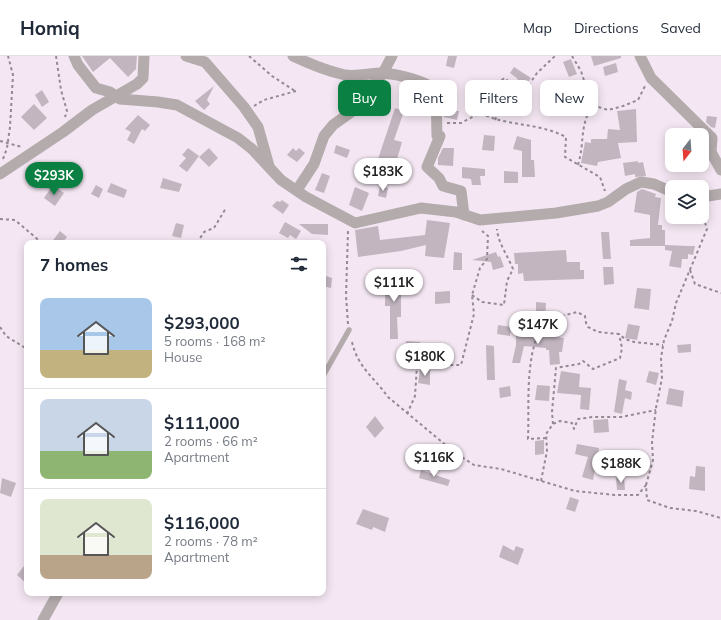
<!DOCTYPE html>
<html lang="en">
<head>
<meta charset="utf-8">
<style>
  :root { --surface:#fff; --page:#f2f2f3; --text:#1f2937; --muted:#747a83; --line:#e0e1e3; --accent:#0b8043 }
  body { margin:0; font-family:Mulish,sans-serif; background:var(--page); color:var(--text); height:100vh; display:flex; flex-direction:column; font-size:15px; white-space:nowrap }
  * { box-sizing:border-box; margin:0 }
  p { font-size:13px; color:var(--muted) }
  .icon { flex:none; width:22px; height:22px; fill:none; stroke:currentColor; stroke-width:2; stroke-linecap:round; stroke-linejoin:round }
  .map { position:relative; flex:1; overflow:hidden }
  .drawer { position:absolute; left:24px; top:184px; width:302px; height:356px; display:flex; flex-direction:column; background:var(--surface); border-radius:8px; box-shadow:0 2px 10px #0003 }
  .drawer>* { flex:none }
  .guide { position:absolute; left:338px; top:24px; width:323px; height:36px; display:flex; gap:8px }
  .needle { width:26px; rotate:197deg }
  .fabs { position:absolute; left:665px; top:72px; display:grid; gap:8px }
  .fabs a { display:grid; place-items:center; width:44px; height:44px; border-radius:8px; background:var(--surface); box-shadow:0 2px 10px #0003; font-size:20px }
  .price { position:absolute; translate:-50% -34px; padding:0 9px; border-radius:14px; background:#fff; color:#222; font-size:13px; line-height:26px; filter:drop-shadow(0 1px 2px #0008) }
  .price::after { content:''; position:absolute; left:50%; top:24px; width:12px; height:9px; margin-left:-6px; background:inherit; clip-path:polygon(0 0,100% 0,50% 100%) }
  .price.selected { background:var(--accent); color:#fff }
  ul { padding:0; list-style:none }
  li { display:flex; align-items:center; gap:12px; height:100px; padding:0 16px }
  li+li { border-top:1px solid var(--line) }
  li span { display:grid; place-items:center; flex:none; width:112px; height:80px; border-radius:8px; color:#555 }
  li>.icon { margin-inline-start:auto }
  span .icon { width:48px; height:48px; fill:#fffc; stroke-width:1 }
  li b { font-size:17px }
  h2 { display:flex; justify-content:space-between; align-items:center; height:48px; padding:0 16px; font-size:17px }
  .tag { padding:0 14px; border-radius:8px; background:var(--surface); box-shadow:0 2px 10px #0003; font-size:14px; line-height:36px }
  .tag.selected { background:var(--accent); color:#fff }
  header { display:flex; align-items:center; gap:24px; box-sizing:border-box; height:56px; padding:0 20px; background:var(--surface); border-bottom:1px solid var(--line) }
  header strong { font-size:19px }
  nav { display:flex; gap:22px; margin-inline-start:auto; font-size:14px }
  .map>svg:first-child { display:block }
</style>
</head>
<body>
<header>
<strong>Homiq</strong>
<nav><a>Map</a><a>Directions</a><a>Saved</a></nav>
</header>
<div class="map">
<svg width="721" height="564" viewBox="0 0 721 564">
  <rect width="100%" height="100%" fill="#f4e7f3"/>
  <g fill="#c2b5c0">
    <path d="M82,0h55l-1,13 -8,8 -18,-19 -17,14z"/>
    <path d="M448,0h9l-3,12 -8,-2z"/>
    <path d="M591,0h30v2l-27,8z"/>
    <path d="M571,3l6,15 -8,3 -6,-15z"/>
    <path d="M616,7l2,9 -13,4 -2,-9z"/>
    <path d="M514,11l17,11 -8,11 -8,-6 3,-4 -8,-6z"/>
    <path d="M214,30l-7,14 3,4 -6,6 -9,-9z"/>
    <path d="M347,33l10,5 -5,7 -9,-5z"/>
    <path d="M42,34l7,12 -7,5 -7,-12z"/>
    <path d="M495,40l2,11 -18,3 -1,-12z"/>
    <path d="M34,48l13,14 -13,12 -13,-13z"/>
    <path d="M395,52l9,3 -10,29 8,2 -9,31 -18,-5z"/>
    <path d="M444,52h11v3h4l-2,9 -13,-3z"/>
    <path d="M636,53l1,33 -19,1 3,15 -23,4 -1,4 -16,-3 4,-21 6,1v-4h16l1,-10 12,1 -3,-19z"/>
    <path d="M138,59l12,10 -5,6 -3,-2 -8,15 -7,-4 4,-8 -6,-3z"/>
    <path d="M707,60l10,1 -2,11 -4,-1 -5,-5z"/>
    <path d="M484,79l11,1 -1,15 -12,-1z"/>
    <path d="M517,80l14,4v20h3l1,17h-13v-26l-9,-2z"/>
    <path d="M336,89l14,5 -3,8 -13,-5z"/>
    <path d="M188,92l11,8 -12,16 -8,-6 7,-8 -4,-3z"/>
    <path d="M209,92l9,10 -9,9 -10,-10z"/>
    <path d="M293,92l3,3 3,-3 6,5 -8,9 -10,-7z"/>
    <path d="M443,92h11l-1,18 -15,-1v-7z"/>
    <path d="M638,105v2l5,-1 3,14 -11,1v-3l-10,2 -2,-13z"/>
    <path d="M37,106l9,8 -6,10 -8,-7 2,-2 -3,-3z"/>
    <path d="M462,111l23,2v7h-5l1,9h-9l-1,-6 -9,-1z"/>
    <path d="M504,115l14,1v11h-14z"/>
    <path d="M322,117l8,3 -6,17 -9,-3z"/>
    <path d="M163,122l19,6 -3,8 -19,-4z"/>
    <path d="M111,127l16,7 -3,8 -17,-6z"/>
    <path d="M53,129l11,8 -9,13 -11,-8z"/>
    <path d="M96,129l7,4 -4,9 -8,-4z"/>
    <path d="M380,130l8,2 -2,10 -8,-2z"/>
    <path d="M355,131l14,6 -7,18 -13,-6z"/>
    <path d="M642,133l14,5 -1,3 6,1 -3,27h4v5h3v16h-35v-6l20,-2v-23l-16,-3 3,-20z"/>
    <path d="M282,144l7,5 -6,9 -11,-8 5,-5 3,1z"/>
    <path d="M427,164l23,3 -6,35 -19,-2 1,-11 -25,6 -43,6 -3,-27 23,-4 2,14 45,-5z"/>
    <path d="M285,166l16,9 -5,8 -6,-4 -2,3 -9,-5z"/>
    <path d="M176,167l8,2 -3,13 -9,-2z"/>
    <path d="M299,168h29v11l-16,-1z"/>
    <path d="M60,175l7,6 -5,6h-11z"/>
    <path d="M601,176h8l2,27h-8z"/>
    <path d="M665,189l23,1h7l-2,9 -5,-1v5h-6l-1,9 -12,-2 3,-15 -7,-1z"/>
    <path d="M566,194l1,12h13v8h4v9l-60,2 -1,-8 -5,1v-10h-3l-1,-11z"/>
    <path d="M454,196l8,1v17h-9z"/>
    <path d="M496,196l2,5 2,-1 4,11 -11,3 -2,-8 -19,-2z"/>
    <path d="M603,211h10l1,17 -10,1z"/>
    <path d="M323,219l9,3 -1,10 -8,-2z"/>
    <path d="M387,219h14v42h-4l1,22h-8v-33h-5v-11h2z"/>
    <path d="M637,232l14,1 -2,21 -15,-2z"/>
    <path d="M450,235v12l-15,1v-12z"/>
    <path d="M536,246l10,1 -1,16h-9z"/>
    <path d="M628,268l12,2 -3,14 -12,-2z"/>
    <path d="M498,269l13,2 -1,9 -13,-2z"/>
    <path d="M516,274h24v5l24,3 -2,14h-3l1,12 -10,1 -1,-15h-3v-2l-22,-2 -4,17h-8l4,-18z"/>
    <path d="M406,285l14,1 -1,17 -14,-1z"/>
    <path d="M691,288v8l-13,1 -1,-8z"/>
    <path d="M486,289l8,1 1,34h-8z"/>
    <path d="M420,314h10v15l-12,-2z"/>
    <path d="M561,315l19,3 -1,13 12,1 -2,22 -9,-1 1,-14 -24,-2z"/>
    <path d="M649,315l10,2 -3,12 -10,-3z"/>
    <path d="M619,323l8,2 -2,9 7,2 -1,8 -6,-2 -3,16 -8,-2z"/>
    <path d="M537,329l13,1 -1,15 -14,-1z"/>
    <path d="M510,330l1,10 -11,2 -1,-10z"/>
    <path d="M669,332l15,3 -2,16 -16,-3z"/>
    <path d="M375,360l9,12 -9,10 -9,-11z"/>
    <path d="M608,363l1,13 -15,1 -1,-13z"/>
    <path d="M544,384v14l-9,1v-14z"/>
    <path d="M577,388l22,4 -6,32 -11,-3 6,-20 -13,-3z"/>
    <path d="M640,401l9,3 -2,8 -9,-2z"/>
    <path d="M696,410l9,1v24l-16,-2 1,-13 5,1z"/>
    <path d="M421,414l29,10 -2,6 -29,-8z"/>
    <path d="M624,421l1,13h-8l-1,-12z"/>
    <path d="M2,422l14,5 -5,14 -11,-4z"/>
    <path d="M570,441l9,3 -4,12 -9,-3z"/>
    <path d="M363,453l26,9 -4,14 -12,-5 -1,3 -16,-6z"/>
    <path d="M503,489l11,6 2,-5 8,3 -6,16 -19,-8z"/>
    <path d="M27,506v22l-10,-9z"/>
  </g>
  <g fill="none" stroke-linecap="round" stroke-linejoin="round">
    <g stroke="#938a93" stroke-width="2" stroke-dasharray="3 3" stroke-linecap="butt">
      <path d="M56,0l5,34 6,21 -2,6"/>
      <path d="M249,0l23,20 23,15"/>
      <path d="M572,0l9,15 11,34 16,5 15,-4 15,-6 7,-14"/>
      <path d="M254,50l10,-6 32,-9"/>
      <path d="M495,64l3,-7 -1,-27 7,-8 20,14 13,-19 18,-17"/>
      <path d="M447,67h14l19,-10c29,14 57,9 86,24l-1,20 35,20 5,14"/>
      <path d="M0,85l22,6"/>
      <path d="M3,103l4,-11 3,-21 3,-52 -5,-19"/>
      <path d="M578,109c7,-24 1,-36 14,-60"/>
      <path d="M0,163l15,1 27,23"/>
      <path d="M197,187l7,-11 10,-4 12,-20"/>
      <path d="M690,214l5,14 26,9"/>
      <path d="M472,239l10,7 22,3 3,-24 6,-12c-5,-13 -15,-26 -16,-40"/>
      <path d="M348,268l-2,-28 2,-65"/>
      <path d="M0,271l6,9 21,13"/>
      <path d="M352,286c6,26 22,35 36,55l66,55 20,13 27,4 74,22 40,4h23l8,-10 1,15 23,8 26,3 25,7"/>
      <path d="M407,358l8,-18 2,-31h44l13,-51 -2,-19 8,-27 7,-9 1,-23 -6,-5"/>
      <path d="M553,368l-1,-12 4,-44 23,-4 4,-3 10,8 27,-11 2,-10 -3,-14"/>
      <path d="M546,382l-18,1c1,-26 -1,-52 3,-78 1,-10 5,-20 6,-30l14,-1v-9l3,-3 23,-6 8,4 1,7 2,4 10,5 21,2 6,5 9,3 29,3"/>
      <path d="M541,425l6,-30 -1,-17 7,-10 7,-3 12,2 2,6 4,-10 15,-2h28l35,-7"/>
      <path d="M646,429l7,-25 -1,-18 4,-34 6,-30 -1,-20 3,-18 8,-19 4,-18 31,-74 -5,-16"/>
    </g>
    <path stroke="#b3abac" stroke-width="5.5" d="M323,320l26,-46"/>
    <g stroke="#b3abac" stroke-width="11">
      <path d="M74,0l4,9 18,23 14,4 10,7 38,3 19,3 61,33 14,11 29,31 25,17 49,26 66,-15 35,4 24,8 76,-7 42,-7 10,-4 18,-13 15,-7 13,2 18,8"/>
      <path d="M186,0l19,6 39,45 14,20 11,39"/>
      <path d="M293,0c17,8 34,15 52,19 12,2 25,-2 37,-2 14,1 48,8 54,19l1,44h3l-13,31 12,11 4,8 18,5 3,24"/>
      <path d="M640,0l11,22 61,60 -1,14 10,18"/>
      <path d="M0,118l63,-42 29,-22 45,-26 6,-6 1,-22"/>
      <path d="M297,134l17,-26 10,-28 9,-11 21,-15 29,-37 9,-17"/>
      <path d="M702,141l19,-3"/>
      <path d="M43,564l15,-27"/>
    </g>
  </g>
</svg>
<div class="fabs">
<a><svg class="needle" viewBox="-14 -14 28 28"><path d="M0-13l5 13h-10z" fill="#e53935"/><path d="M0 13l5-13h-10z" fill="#747a83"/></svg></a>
<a><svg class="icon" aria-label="layers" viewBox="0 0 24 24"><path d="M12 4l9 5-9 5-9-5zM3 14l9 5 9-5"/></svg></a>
</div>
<b class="price" style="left:383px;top:136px">$183K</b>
<b class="price selected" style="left:54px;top:140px">$293K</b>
<b class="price" style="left:394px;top:247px">$111K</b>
<b class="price" style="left:538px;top:289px">$147K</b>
<b class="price" style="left:425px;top:321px">$180K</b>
<b class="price" style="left:434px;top:422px">$116K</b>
<b class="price" style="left:621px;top:428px">$188K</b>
<div class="guide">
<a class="tag selected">Buy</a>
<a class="tag">Rent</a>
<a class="tag">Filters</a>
<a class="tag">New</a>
</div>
<section class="drawer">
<h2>7 homes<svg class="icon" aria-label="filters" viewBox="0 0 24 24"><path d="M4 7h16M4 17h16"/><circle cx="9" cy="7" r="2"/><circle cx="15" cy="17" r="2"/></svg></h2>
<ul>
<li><span style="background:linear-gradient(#a9c7e8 65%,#c2b280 0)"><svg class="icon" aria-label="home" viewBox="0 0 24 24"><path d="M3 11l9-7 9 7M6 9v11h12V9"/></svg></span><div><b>$293,000</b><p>5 rooms · 168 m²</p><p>House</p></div></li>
<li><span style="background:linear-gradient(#c9d6e8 65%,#8fb573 0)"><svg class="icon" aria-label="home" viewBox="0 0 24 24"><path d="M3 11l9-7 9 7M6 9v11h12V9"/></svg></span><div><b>$111,000</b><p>2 rooms · 66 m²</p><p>Apartment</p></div></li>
<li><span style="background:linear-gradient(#dfe7d0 70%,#b9a48a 0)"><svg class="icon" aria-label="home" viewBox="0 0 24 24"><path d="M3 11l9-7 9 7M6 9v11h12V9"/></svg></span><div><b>$116,000</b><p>2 rooms · 78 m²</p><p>Apartment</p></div></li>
</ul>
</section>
</div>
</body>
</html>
